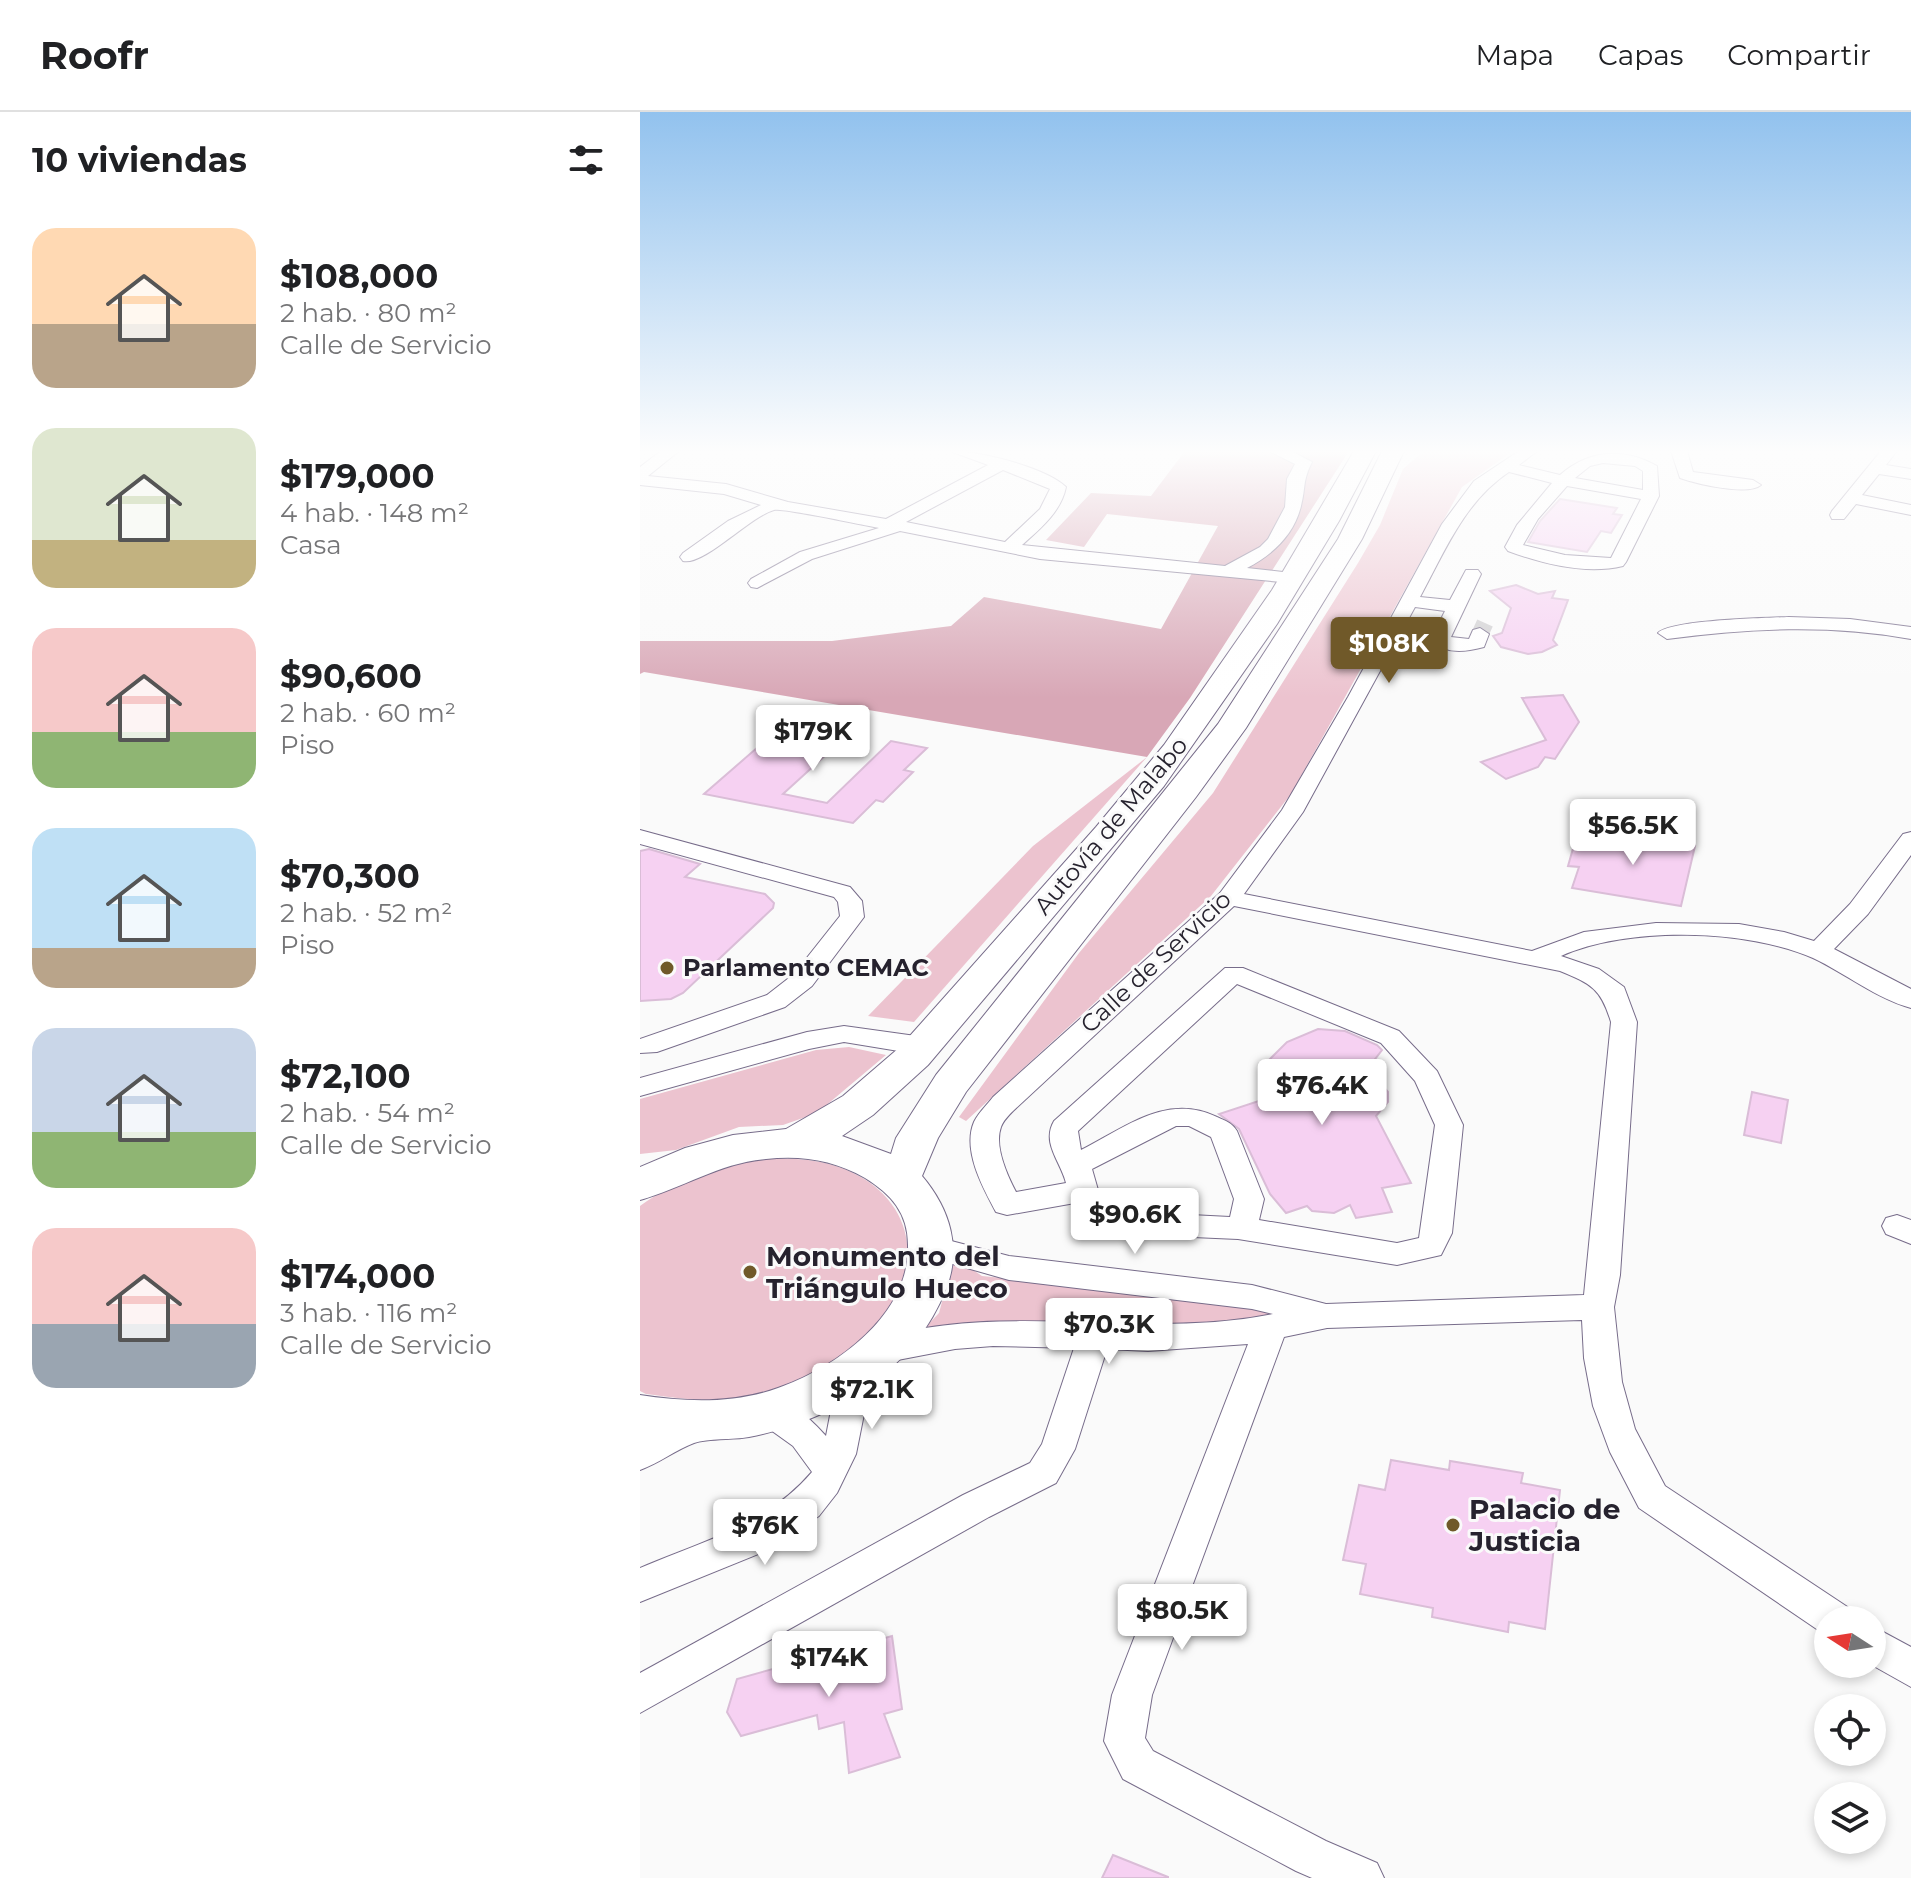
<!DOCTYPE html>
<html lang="es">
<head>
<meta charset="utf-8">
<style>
  :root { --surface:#fff; --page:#f2f2f2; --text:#202124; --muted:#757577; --line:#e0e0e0; --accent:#705929 }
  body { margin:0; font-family:Montserrat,sans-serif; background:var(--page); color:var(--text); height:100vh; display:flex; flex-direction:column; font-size:30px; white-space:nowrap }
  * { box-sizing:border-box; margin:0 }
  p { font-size:26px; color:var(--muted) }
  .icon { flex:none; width:44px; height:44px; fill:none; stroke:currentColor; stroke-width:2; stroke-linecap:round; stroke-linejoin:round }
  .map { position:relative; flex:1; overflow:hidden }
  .panel { display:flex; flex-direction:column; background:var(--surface); width:640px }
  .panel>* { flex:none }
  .needle { width:52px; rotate:282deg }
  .buttons { position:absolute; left:1174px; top:1494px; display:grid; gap:16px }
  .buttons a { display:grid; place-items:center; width:72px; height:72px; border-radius:50%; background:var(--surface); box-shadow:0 4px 12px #0003; font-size:40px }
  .price { position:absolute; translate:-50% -68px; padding:0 18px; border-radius:8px; background:#fff; color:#222; font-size:26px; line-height:52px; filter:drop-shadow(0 2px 4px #0008) }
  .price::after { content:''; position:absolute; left:50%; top:48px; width:24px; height:18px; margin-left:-12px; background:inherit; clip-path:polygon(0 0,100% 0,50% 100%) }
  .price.on { background:var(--accent); color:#fff }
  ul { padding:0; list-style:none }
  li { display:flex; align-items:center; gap:24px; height:200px; padding:0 32px }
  li span { display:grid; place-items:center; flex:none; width:224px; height:160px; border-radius:24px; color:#555 }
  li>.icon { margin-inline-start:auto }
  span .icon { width:96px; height:96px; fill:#fffc; stroke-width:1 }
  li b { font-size:34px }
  h2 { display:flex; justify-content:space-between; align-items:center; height:96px; padding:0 32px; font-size:34px }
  header { display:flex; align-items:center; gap:48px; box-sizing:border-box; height:112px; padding:0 40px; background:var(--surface); border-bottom:2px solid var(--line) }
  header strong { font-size:38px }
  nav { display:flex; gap:44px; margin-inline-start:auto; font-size:28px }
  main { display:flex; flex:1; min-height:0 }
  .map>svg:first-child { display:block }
</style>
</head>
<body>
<header>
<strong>Roofr</strong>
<nav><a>Mapa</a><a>Capas</a><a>Compartir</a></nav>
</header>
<main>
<section class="panel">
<h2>10 viviendas<svg class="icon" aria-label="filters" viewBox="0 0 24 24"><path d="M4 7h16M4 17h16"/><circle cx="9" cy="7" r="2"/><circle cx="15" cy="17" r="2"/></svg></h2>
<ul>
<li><span style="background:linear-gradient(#ffd9b3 60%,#b9a48a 0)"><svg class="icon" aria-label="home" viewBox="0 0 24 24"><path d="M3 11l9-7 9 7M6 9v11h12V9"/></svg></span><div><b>$108,000</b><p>2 hab. · 80 m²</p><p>Calle de Servicio</p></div></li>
<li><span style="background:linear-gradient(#dfe7d0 70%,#c2b280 0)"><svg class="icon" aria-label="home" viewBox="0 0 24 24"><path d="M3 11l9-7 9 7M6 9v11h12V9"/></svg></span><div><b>$179,000</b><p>4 hab. · 148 m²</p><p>Casa</p></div></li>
<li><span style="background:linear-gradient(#f6c9c9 65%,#8fb573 0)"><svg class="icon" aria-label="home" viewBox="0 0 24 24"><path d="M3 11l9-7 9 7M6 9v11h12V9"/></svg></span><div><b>$90,600</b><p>2 hab. · 60 m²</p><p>Piso</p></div></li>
<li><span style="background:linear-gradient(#bfe0f5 75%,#b9a48a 0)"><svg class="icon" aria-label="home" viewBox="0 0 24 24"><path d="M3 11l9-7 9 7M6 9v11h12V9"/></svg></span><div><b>$70,300</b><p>2 hab. · 52 m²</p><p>Piso</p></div></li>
<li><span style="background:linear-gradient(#c9d6e8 65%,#8fb573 0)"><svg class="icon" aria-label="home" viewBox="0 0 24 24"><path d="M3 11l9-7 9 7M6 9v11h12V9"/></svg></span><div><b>$72,100</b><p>2 hab. · 54 m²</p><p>Calle de Servicio</p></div></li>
<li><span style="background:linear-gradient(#f6c9c9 60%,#9aa5b1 0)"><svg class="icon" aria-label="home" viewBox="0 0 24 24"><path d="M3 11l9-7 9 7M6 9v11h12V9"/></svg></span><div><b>$174,000</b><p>3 hab. · 116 m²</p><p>Calle de Servicio</p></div></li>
</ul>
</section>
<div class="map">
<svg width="1271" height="1766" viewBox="0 0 1271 1766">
  <rect width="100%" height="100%" fill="#fafafa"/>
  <g fill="#ecc3cf">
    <path d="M784,339h89l-51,36 -171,307 -80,102 -245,225 -7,-4 120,-164 134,-160 145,-230 22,-38 23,-56z"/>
    <path d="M507,645l-233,265 -46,-6 165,-170z"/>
    <path d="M209,935l37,8 -69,58 -34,12 -44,2 -63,23 -36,4v-55l176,-49z"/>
    <path d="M119,1047c16,0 33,-1 49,1 34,4 69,20 87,49 40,64 -25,138 -82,165 -16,8 -35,14 -52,20 -38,11 -77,5 -115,0l-6,-3v-185c36,-27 76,-37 119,-47z"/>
    <path d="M314,1145l28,19 262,25 37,11 -55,11 -152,1 -155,10 20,-21z"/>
  </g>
  <path fill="#d8a7b6" d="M545,339h164l-159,247 -43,59 -503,-85 -4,2v-33h192l119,-15 33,-29 177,32 57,-103 -111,-12 -23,33 -38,-7 45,-47 60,3z"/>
  <g fill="#f6d1f2" stroke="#dabdd7" stroke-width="2">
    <path d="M920,387l57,9 -4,6 9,1 -11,18 -10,-2 -14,21 -59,-10 12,-21z"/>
    <path d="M876,473l22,9 17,-3 -3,7 16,2 -15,40 4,5 -15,7 -14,2 -27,-7 -8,-11 9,-3 9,-25 -21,-17z"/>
    <path d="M923,583l16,27 -24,37 -10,-2 -7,10 -32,12 -25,-17 65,-22 -24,-42z"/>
    <path d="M149,608l63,11 -69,63 44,9 64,-62 36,7 -23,22 9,2 -30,30 -7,-2 -23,23 -149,-29z"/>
    <path d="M951,717l104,17 -14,60 -109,-18 7,-21 -11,-1 6,-21 11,2z"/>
    <path d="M9,737l51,15 -15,13 80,17 9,9 -1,5 -90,85 -12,6 -31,2v-150z"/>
    <path d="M678,917l27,2 32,14 5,5 -20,26 17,6 9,10v10l-12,14 35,67 -29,5 10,24 -36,6 -6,-13 -16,8 -22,-2 -5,-5 -21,7 -16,-19 -31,-65 -20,-15 46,-15 3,-38 19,-19z"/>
    <path d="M1112,980l36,8 -7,43 -37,-8z"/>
    <path d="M751,1348l58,10 1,-9 73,12 -2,10 39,7 -15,139 -36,-7 -1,10 -76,-15 1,-9 -73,-14 6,-30 -23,-4 16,-75 26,5z"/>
    <path d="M252,1524l10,73 -18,5 16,43 -51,16 -5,-51 -25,7 -2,-14 -76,21 -14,-24 10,-33z"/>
    <path d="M473,1743l55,22v1h-66z"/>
  </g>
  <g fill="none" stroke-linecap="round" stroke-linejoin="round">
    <path stroke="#d0cfd1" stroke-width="17" stroke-dasharray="17 9" stroke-linecap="butt" d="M840,522l5,-11"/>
    <g stroke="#776c8a" stroke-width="2">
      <g id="minor">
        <path d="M21,339h18l-31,25 78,8 62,18 98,17 102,-54 -38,-14c29,0 95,16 116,36 -5,25 -26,42 -44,58l203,21 35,-19 8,-8 17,-32 2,-28 8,-15 -26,-13h22l21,11c-10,20 -6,25 -11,44 -7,29 -29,49 -54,62l45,5 9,5 -9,5 -252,-24 -140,-28 -88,28 -55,29 -6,-1 -3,-4 3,-4 49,-27 79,-24c-17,-3 -95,-20 -105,-18 -25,7 -70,56 -91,51l-3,-4 3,-4 45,-32 33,-16 -37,-11 -84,-9v-18zM363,358l47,19 -10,20 -35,33 -99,-20z"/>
        <path d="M879,339h18l-18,14 41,10c28,-25 64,-28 97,-9l2,30 -33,66 -3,4c-37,9 -80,-2 -115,-15l-3,-4 12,-22 35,-42 -43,-11c-45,30 -64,79 -89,125l30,3 16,-30h12l3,4 -30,63 18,2 4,-9 7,-2 9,6 -5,13c-19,5 -39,8 -53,-8l14,-28 -30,-4 -112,205 -59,82 288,57 52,-19 72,-9 83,1 45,8 30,9 36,-37 53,-70 8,-2v23l-43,59 -34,35 77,40v19c-34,-9 -66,-35 -98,-50 -66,-29 -185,-32 -252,-2l38,13 25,18 13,35 -17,253 -6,32 8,75 13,47 30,57 184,122 5,12h-26v15l-7,-3 -182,-124 -29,-56 -17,-46 -9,-48 -2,-38 -255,8 -43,9 -132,358 -7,43 8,13 173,90 51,22 7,15h-72l-16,-7 -173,-92 -19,-38 8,-46 136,-351 -100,7 -41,-2 -32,100 -19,34 -67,34 -349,196v-40l323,-178 67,-32 12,-19 32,-96 -81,-2 -38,3 -73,14 -12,-4 -4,-9 4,-9c131,-42 270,0 403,-27l-21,-5 -243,-29 -88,-25 -4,-8 4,-8 11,-3 77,20 243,29 74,19 258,-9 27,-273c-10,-33 -19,-38 -51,-51l-326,-65 -221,205c-4,4 -10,10 -12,16 -7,19 6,48 15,65l50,-9c-5,-21 -25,-40 -12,-62l171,-153h18l156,63 38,40 26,54 -11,108 -11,22 -44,10 -159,-26 -135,-6 -11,-3 -17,-27 -68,12 -11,-3c-13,-24 -34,-62 -22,-90 4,-9 13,-17 19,-25l227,-204 62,-83 66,-113 94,-173 32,-43zM963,351l32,3 8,5v19l-68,-12 15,-12zM927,374l74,13 -30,59 -46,-3 -42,-10 15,-26zM597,872l144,59 34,38 20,44 -16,113 -22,5 -138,-23 5,-21 -27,-68c-5,-8 -11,-10 -20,-14 -50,-24 -91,10 -136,33l-3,-19zM536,1014h13l22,11 23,62 -4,18 -118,-6 -14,-21 -6,-21z"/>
        <path d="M1031,339h16l6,21 60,8 8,5c-13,11 -64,-1 -81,-7z"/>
        <path d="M1241,339h16l-11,14 25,4v10l-32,-5 -17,21 49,10v10l-55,-11 -12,15h-12l-2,-4 2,-4z"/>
        <path d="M1149,505l61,2 61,8v12c-82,-15 -162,-11 -244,0l-9,-6c12,-13 108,-15 131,-16z"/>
        <path d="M0,718l210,57 12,14 2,16 -52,69 -27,21 -128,45 -17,1v-14l127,-44 27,-21 46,-58 -2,-14 -4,-5 -194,-53z"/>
        <path d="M204,914l79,11 10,3 4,6 -4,6 -10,3 -79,-13 -35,7 -169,47v-18l167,-46z"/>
        <path d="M1257,1103l14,5v24l-25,-10 -4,-8 4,-8z"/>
        <path d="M216,1244l12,4 5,9 -17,85 -19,39 -18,23 -51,34 -128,52v-34c63,-27 126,-42 172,-96l-19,-26 -35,-25 -5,-10 5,-10c26,-8 51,16 68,35l13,-67 5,-9z"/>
        <path d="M1232,1514l39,21v40l-41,-23z"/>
      </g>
    </g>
    <g stroke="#776c8a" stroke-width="2">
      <path id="highway" d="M714,339h22l-37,70 -62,103 -113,162 -236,279 -55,50 -31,21 49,18 5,-16 40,-63 282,-351 120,-185 44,-88h22l-42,88 -116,189 -50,69 -230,295 -28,46 -16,38c28,33 40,73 24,113 -32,82 -114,132 -197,148 -16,3 -41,1 -55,6 -19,7 -34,20 -54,27v-75c46,7 93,9 138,-7 59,-21 132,-73 130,-143 0,-32 -17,-51 -43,-67 -31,-18 -64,-23 -99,-19 -47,4 -83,29 -126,41v-33l45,-19 48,-13 53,-6 57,-33 57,-49 196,-220 68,-82 108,-155z"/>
    </g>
    <use href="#minor" fill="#fff" fill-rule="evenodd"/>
    <use href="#highway" fill="#fff" fill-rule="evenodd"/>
  </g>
  <linearGradient id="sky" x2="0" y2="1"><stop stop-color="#92c2ee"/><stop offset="0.58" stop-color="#fdfdfd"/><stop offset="1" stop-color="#fdfdfd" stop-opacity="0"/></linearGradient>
  <rect width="1271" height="586" fill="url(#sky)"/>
  <g fill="#705929" stroke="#fafafa" stroke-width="3">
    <circle cx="27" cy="856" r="8"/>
    <circle cx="110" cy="1160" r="8"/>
    <circle cx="813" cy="1413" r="8"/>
  </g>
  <g text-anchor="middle" stroke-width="6" stroke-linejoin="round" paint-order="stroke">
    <g font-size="24" fill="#26222e" stroke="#fafafa">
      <text transform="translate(471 714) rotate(-50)" y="8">Autovía de Malabo</text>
      <text transform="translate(516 850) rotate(-43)" y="8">Calle de Servicio</text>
    </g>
    <g font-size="24" font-weight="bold" fill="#26222e" stroke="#fafafa" text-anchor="start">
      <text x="43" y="864">Parlamento CEMAC</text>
    </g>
    <g font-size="28" font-weight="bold" fill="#26222e" stroke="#fafafa" text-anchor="start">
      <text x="126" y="1154">Monumento del<tspan x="126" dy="32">Triángulo Hueco</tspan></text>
      <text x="829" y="1407">Palacio de<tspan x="829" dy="32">Justicia</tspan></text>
    </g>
  </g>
</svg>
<div class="buttons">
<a><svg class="needle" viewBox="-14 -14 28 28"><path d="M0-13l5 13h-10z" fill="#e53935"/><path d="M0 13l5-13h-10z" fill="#757577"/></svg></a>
<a><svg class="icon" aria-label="locate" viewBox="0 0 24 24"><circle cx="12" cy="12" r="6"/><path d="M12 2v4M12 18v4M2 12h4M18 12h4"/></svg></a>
<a><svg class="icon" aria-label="layers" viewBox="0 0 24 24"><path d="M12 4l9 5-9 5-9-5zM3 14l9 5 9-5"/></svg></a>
</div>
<b class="price on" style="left:749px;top:573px">$108K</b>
<b class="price" style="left:173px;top:661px">$179K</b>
<b class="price" style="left:993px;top:755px">$56.5K</b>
<b class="price" style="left:682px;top:1015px">$76.4K</b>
<b class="price" style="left:495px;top:1144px">$90.6K</b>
<b class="price" style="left:469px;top:1254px">$70.3K</b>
<b class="price" style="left:232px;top:1319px">$72.1K</b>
<b class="price" style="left:125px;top:1455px">$76K</b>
<b class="price" style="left:542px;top:1540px">$80.5K</b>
<b class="price" style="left:189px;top:1587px">$174K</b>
</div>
</main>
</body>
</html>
